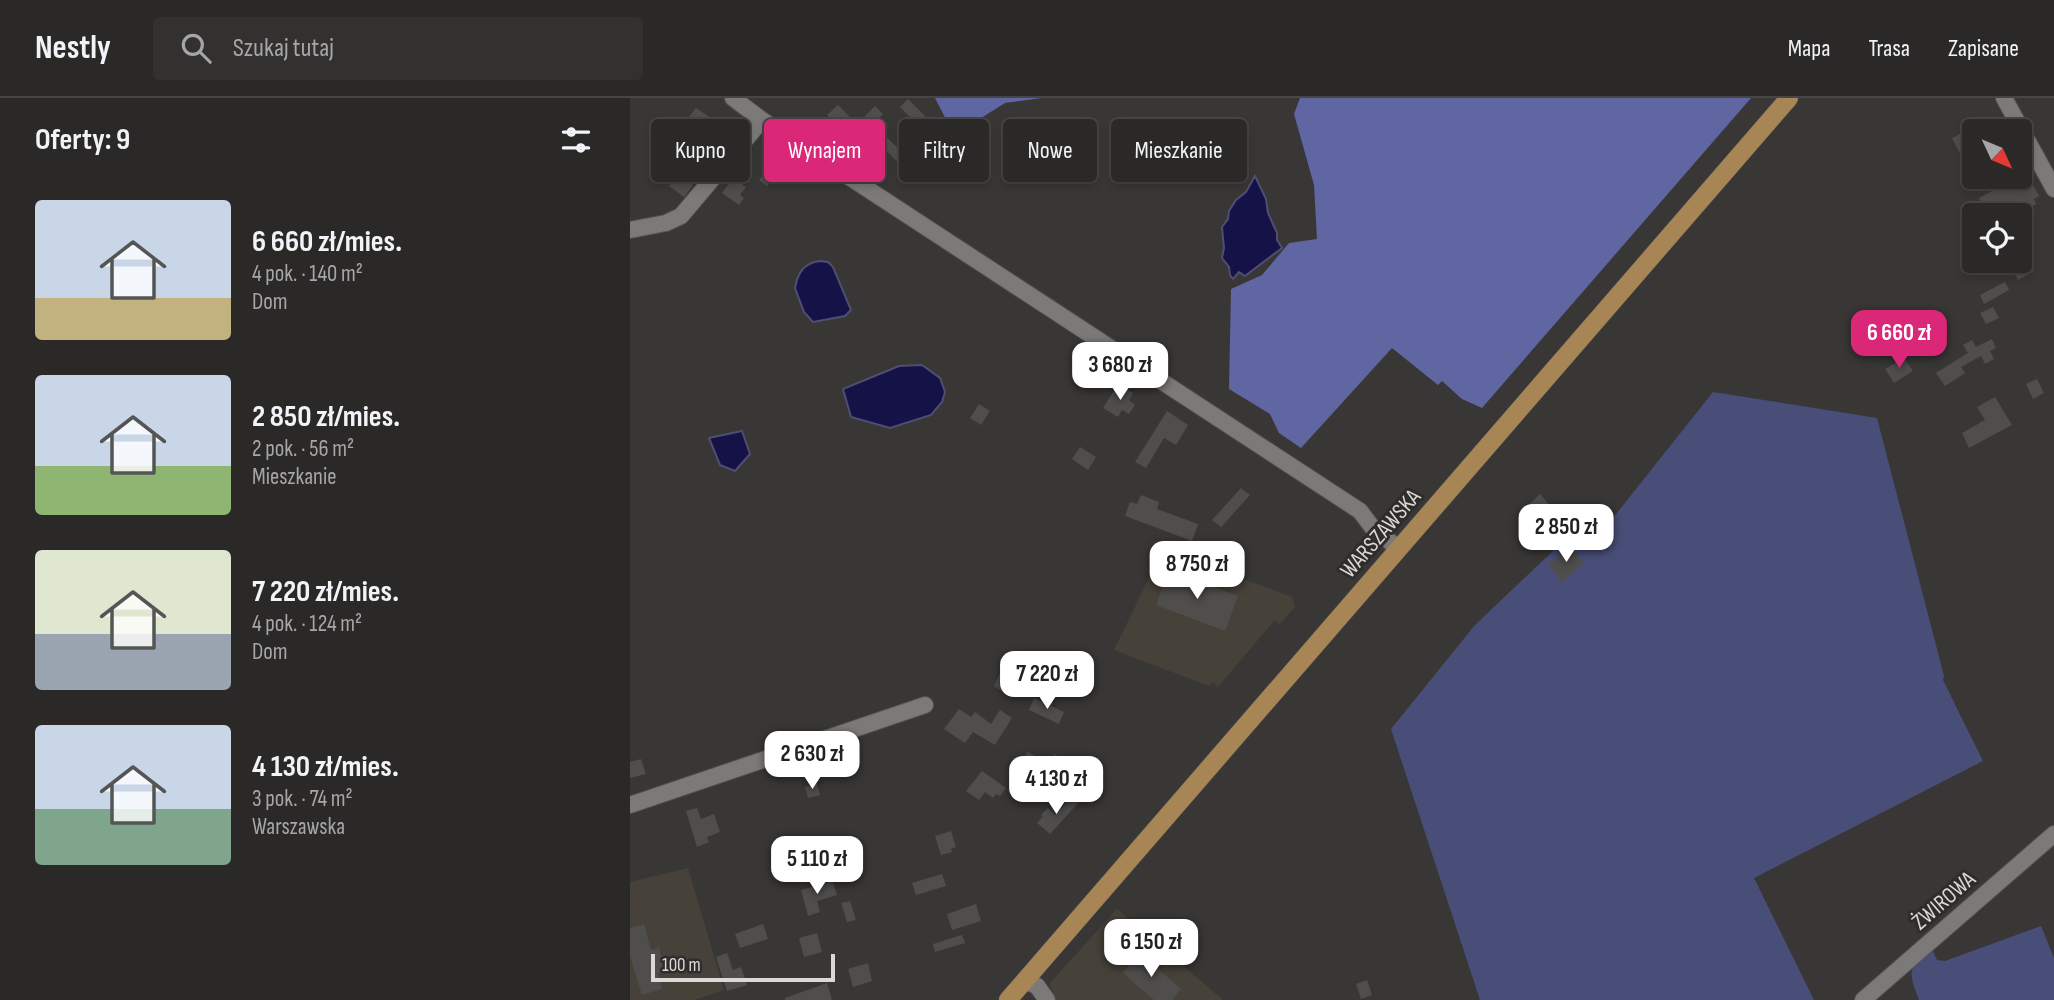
<!DOCTYPE html>
<html lang="pl">
<head>
<meta charset="utf-8">
<style>
  :root { --surface:#2b2928; --page:#333130; --text:#f1f3f6; --muted:#a6a6a8; --line:#474545; --accent:#db2777 }
  body { margin:0; font-family:"Sofia Sans Condensed",sans-serif; background:var(--page); color:var(--text); height:100vh; display:flex; flex-direction:column; font-size:26px; white-space:nowrap }
  * { box-sizing:border-box; margin:0 }
  p { font-size:23px; color:var(--muted) }
  .icon { flex:none; width:38px; height:38px; fill:none; stroke:currentColor; stroke-width:2; stroke-linecap:round; stroke-linejoin:round }
  .map { position:relative; flex:1; overflow:hidden }
  .side { display:flex; flex-direction:column; background:var(--surface); width:630px }
  .side>* { flex:none }
  .top-card { position:absolute; left:21px; top:21px; width:665px; height:63px; display:flex; gap:14px }
  .needle { width:46px; rotate:134deg }
  .tools { position:absolute; left:1332px; top:21px; display:grid; gap:14px }
  .tools a { display:grid; place-items:center; width:70px; height:70px; border-radius:7px; background:var(--surface); box-shadow:0 4px 10px #0003,0 0 0 2px var(--line); font-size:35px }
  .scale { position:absolute; left:21px; bottom:18px; width:184px; box-sizing:border-box; padding-left:7px; border:4px solid #dad9d8; border-top:0; font-size:19px; line-height:24px; white-space:nowrap; color:#dad9d8; -webkit-text-stroke:5px #2f2d2b; paint-order:stroke }
  .price { position:absolute; translate:-50% -60px; padding:0 16px; border-radius:14px; background:#fff; color:#222; font-size:23px; line-height:46px; filter:drop-shadow(0 2px 4px #0008) }
  .price::after { content:''; position:absolute; left:50%; top:42px; width:21px; height:16px; margin-left:-10px; background:inherit; clip-path:polygon(0 0,100% 0,50% 100%) }
  .price.on { background:var(--accent); color:#fff }
  ul { padding:0; list-style:none }
  li { display:flex; align-items:center; gap:21px; height:175px; padding:0 35px }
  li span { display:grid; place-items:center; flex:none; width:196px; height:140px; border-radius:7px; color:#555 }
  li>.icon { margin-inline-start:auto }
  span .icon { width:84px; height:84px; fill:#fffc; stroke-width:1 }
  li b { font-size:30px }
  h2 { display:flex; justify-content:space-between; align-items:center; height:84px; padding:0 35px; font-size:30px }
  .tag { padding:0 24px; border-radius:7px; background:var(--surface); box-shadow:0 4px 10px #0003,0 0 0 2px var(--line); font-size:24px; line-height:63px }
  .tag.on { background:var(--accent); color:#fff }
  header { display:flex; align-items:center; gap:42px; box-sizing:border-box; height:98px; padding:0 35px; background:var(--surface); border-bottom:2px solid var(--line) }
  header strong { font-size:33px }
  nav { display:flex; gap:38px; margin-inline-start:auto; font-size:24px }
  .search { width:490px; height:63px; background:var(--page); display:flex; align-items:center; gap:18px; box-sizing:border-box; padding:0 24px; border-radius:7px; color:var(--muted); font-size:26px }
  main { display:flex; flex:1; min-height:0 }
  .map>svg:first-child { display:block }
</style>
</head>
<body>
<header>
<strong>Nestly</strong>
<div class="search"><svg class="icon" aria-label="search" viewBox="0 0 24 24"><circle cx="10" cy="10" r="6"/><path d="M15 15l6 6"/></svg>Szukaj tutaj</div>
<nav><a>Mapa</a><a>Trasa</a><a>Zapisane</a></nav>
</header>
<main>
<section class="side">
<h2>Oferty: 9<svg class="icon" aria-label="filters" viewBox="0 0 24 24"><path d="M4 7h16M4 17h16"/><circle cx="9" cy="7" r="2"/><circle cx="15" cy="17" r="2"/></svg></h2>
<ul>
<li><span style="background:linear-gradient(#c9d6e8 70%,#c2b280 0)"><svg class="icon" aria-label="home" viewBox="0 0 24 24"><path d="M3 11l9-7 9 7M6 9v11h12V9"/></svg></span><div><b>6 660 zł/mies.</b><p>4 pok. · 140 m²</p><p>Dom</p></div></li>
<li><span style="background:linear-gradient(#c9d6e8 65%,#8fb573 0)"><svg class="icon" aria-label="home" viewBox="0 0 24 24"><path d="M3 11l9-7 9 7M6 9v11h12V9"/></svg></span><div><b>2 850 zł/mies.</b><p>2 pok. · 56 m²</p><p>Mieszkanie</p></div></li>
<li><span style="background:linear-gradient(#dfe7d0 60%,#9aa5b1 0)"><svg class="icon" aria-label="home" viewBox="0 0 24 24"><path d="M3 11l9-7 9 7M6 9v11h12V9"/></svg></span><div><b>7 220 zł/mies.</b><p>4 pok. · 124 m²</p><p>Dom</p></div></li>
<li><span style="background:linear-gradient(#c9d6e8 60%,#7fa58c 0)"><svg class="icon" aria-label="home" viewBox="0 0 24 24"><path d="M3 11l9-7 9 7M6 9v11h12V9"/></svg></span><div><b>4 130 zł/mies.</b><p>3 pok. · 74 m²</p><p>Warszawska</p></div></li>
</ul>
</section>
<div class="map">
<svg width="1424" height="902" viewBox="0 0 1424 902">
  <rect width="100%" height="100%" fill="#393735"/>
  <g fill="#464139">
    <path d="M533,451l129,48 3,10 -15,17 -5,-4 -57,67 -5,-5 -4,4 -95,-36z"/>
    <path d="M58,770l36,122 -30,10h-64v-118z"/>
    <path d="M487,811l106,91h-166l-8,-16z"/>
  </g>
  <g fill="#484e77">
    <path d="M1083,294l164,26 67,258 -1,4 40,81 -229,117 60,122h-334l-89,-271 84,-104 118,-112 12,15z"/>
    <path d="M1411,828l13,32v42h-135c-11,-30 -12,-30 13,-51l5,11 8,1z"/>
  </g>
  <g fill="#5f66a2">
    <path d="M305,0h107l-37,5 -51,32z"/>
    <path d="M670,0h451l-269,310 -20,-9 -20,-18 -4,4 -46,-37 -91,100 -22,-15 -9,-19 -41,-25 2,-100 31,-14 27,-32 28,-4 -3,-54 -20,-71z"/>
  </g>
  <g fill="#141247" stroke="#4f4e72" stroke-width="2">
    <path d="M625,78l11,23 2,14 9,20v7l5,8 -37,28 -6,-4 -6,7 -3,-4 -1,-8 -7,-9 2,-10 -2,-21 6,-8 1,-8 7,-11 10,-8z"/>
    <path d="M190,163l8,1 5,5 18,43 -6,6 -32,6 -9,-10 -9,-24c3,-16 9,-25 25,-27z"/>
    <path d="M292,267l18,13 5,14 -3,10 -11,13 -41,13 -39,-11 -8,-28 56,-23z"/>
    <path d="M112,333l8,23 -15,17 -15,-6 -11,-27z"/>
  </g>
  <g fill="#504e4c">
    <path d="M278,1l23,23 -8,8 -23,-23z"/>
    <path d="M208,7l19,19 18,-18 8,8 -10,10 31,30 17,-18 9,8 -25,26 -19,-20 -3,3 -20,-19 -5,6 -19,-20 -4,3 -8,-8z"/>
    <path d="M66,10l40,27 -8,9 -40,-26z"/>
    <path d="M1344,29v27l-11,5 -11,-21z"/>
    <path d="M322,62l9,9 -12,12 -9,-9z"/>
    <path d="M143,65l7,6 -13,17 -8,-6z"/>
    <path d="M51,73l8,6 -2,3 6,5 -9,12 -15,-11z"/>
    <path d="M1354,79h45l10,19 -5,3 2,5 -9,6 -5,-9 -15,8 3,6h-23l-8,-17 13,-7z"/>
    <path d="M103,80l13,9 -6,8 4,3 -5,7 -17,-12z"/>
    <path d="M1390,147l14,26 -16,9 -10,-19h12z"/>
    <path d="M1375,184l4,8 -25,14 -4,-9z"/>
    <path d="M1363,209l6,11 -13,6 -6,-11z"/>
    <path d="M1362,241l4,9 -6,3 4,8 -9,5 -4,-8 -20,11 4,6 -20,13 -9,-13 32,-20 -5,-8 9,-5 4,7z"/>
    <path d="M1274,260l9,13 -19,12 -9,-14z"/>
    <path d="M1407,281l7,14 -11,6 -7,-15z"/>
    <path d="M488,286l15,9 -4,7 6,5 -6,9 -7,-4 -4,7 -15,-9z"/>
    <path d="M1365,299l17,28 -43,23 -7,-15 23,-13 -8,-13z"/>
    <path d="M349,306l11,7 -9,14 -11,-7z"/>
    <path d="M537,313l21,14 -12,20 -12,-7 -18,30 -11,-6z"/>
    <path d="M450,349l16,10 -8,13 -16,-11z"/>
    <path d="M611,390l9,7 -29,32 -9,-7z"/>
    <path d="M910,396l15,18 -11,12 -4,-4 -3,4 -9,-9 2,-1 -5,-5z"/>
    <path d="M511,397l18,7 -2,7 41,15 -6,17 -67,-25 5,-14 7,2z"/>
    <path d="M940,448l14,17 -22,19 -14,-18z"/>
    <path d="M539,472l69,26 -13,35 -69,-26z"/>
    <path d="M378,567l13,9 -12,22 -15,-10 7,-16 3,1z"/>
    <path d="M404,600l30,14 -5,12 -30,-14z"/>
    <path d="M329,611l12,8 4,-5 16,12 9,-14 12,8 -17,27 -22,-13 -8,11 -21,-14z"/>
    <path d="M398,654l20,11 7,-9 12,9 -12,17 -31,-23z"/>
    <path d="M193,659l3,14 -17,5 -4,-15z"/>
    <path d="M11,661l5,15 -16,4v-16z"/>
    <path d="M352,673l24,17 -6,8 -4,-2 -3,4 -8,-6 -6,8 -13,-9z"/>
    <path d="M187,686l3,11 -12,3 -3,-11z"/>
    <path d="M441,699l7,6 -28,31 -13,-11 6,-7 -2,-1 7,-7 7,7z"/>
    <path d="M67,710l4,11 13,-5 6,18 -13,5 2,5 -12,5 -11,-36z"/>
    <path d="M321,733l5,16 -5,2 1,3 -11,3 -6,-19z"/>
    <path d="M312,776l4,12 -30,9 -4,-12z"/>
    <path d="M202,783l5,14 -20,6 3,11 -12,4 -7,-26z"/>
    <path d="M220,803l6,19 -9,2 -6,-19z"/>
    <path d="M346,806l5,17 -29,9 -5,-16z"/>
    <path d="M14,826l7,26 8,-2 6,23 -7,2 4,16 -20,6 -12,-39v-28z"/>
    <path d="M133,826l5,15 -28,9 -5,-14z"/>
    <path d="M187,835l5,19 -18,5 -5,-19z"/>
    <path d="M332,837l3,8 -30,9 -2,-8z"/>
    <path d="M97,855l6,17 8,-3 6,18 -20,6 -11,-34z"/>
    <path d="M506,856h4l8,7h10l-1,7 24,21 -9,11h-18l-31,-27z"/>
    <path d="M238,865l4,18 -19,6 -5,-18z"/>
    <path d="M737,882l5,15 -11,4 -5,-15z"/>
    <path d="M197,885l5,17h-47v-2z"/>
  </g>
  <g fill="none" stroke-linecap="round" stroke-linejoin="round">
    <g stroke="#545351" stroke-width="18">
      <g id="minor">
        <path d="M103,0l29,22 598,391 12,16 27,22"/>
        <path d="M1374,0l50,91"/>
        <path d="M0,132l36,-7 15,-7 81,-96"/>
        <path d="M0,707l295,-100"/>
        <path d="M395,883l12,5 10,14"/>
        <path d="M1233,902l191,-166"/>
      </g>
    </g>
    <g stroke="#545351" stroke-width="19">
      <path id="major" d="M378,902l781,-902"/>
    </g>
    <use href="#minor" stroke="#7c7a78" stroke-width="16"/>
    <use href="#major" stroke="#a88554" stroke-width="18"/>
  </g>
  <g text-anchor="middle" stroke-width="6" stroke-linejoin="round" paint-order="stroke">
    <g font-size="23" fill="#dad9d8" stroke="#2f2d2b">
      <text transform="translate(750 435) rotate(-49)" y="8">WARSZAWSKA</text>
      <text transform="translate(1313 802) rotate(-41)" y="8">ŻWIROWA</text>
    </g>
  </g>
</svg>
<div class="tools">
<a><svg class="needle" viewBox="-14 -14 28 28"><path d="M0-13l5 13h-10z" fill="#e53935"/><path d="M0 13l5-13h-10z" fill="#a6a6a8"/></svg></a>
<a><svg class="icon" aria-label="locate" viewBox="0 0 24 24"><circle cx="12" cy="12" r="6"/><path d="M12 2v4M12 18v4M2 12h4M18 12h4"/></svg></a>
</div>
<div class="scale">100 m</div>
<b class="price on" style="left:1269px;top:272px">6 660 zł</b>
<b class="price" style="left:490px;top:304px">3 680 zł</b>
<b class="price" style="left:936px;top:466px">2 850 zł</b>
<b class="price" style="left:567px;top:503px">8 750 zł</b>
<b class="price" style="left:417px;top:613px">7 220 zł</b>
<b class="price" style="left:182px;top:693px">2 630 zł</b>
<b class="price" style="left:426px;top:718px">4 130 zł</b>
<b class="price" style="left:187px;top:798px">5 110 zł</b>
<b class="price" style="left:521px;top:881px">6 150 zł</b>
<div class="top-card">
<a class="tag">Kupno</a>
<a class="tag on">Wynajem</a>
<a class="tag">Filtry</a>
<a class="tag">Nowe</a>
<a class="tag">Mieszkanie</a>
</div>
</div>
</main>
</body>
</html>
